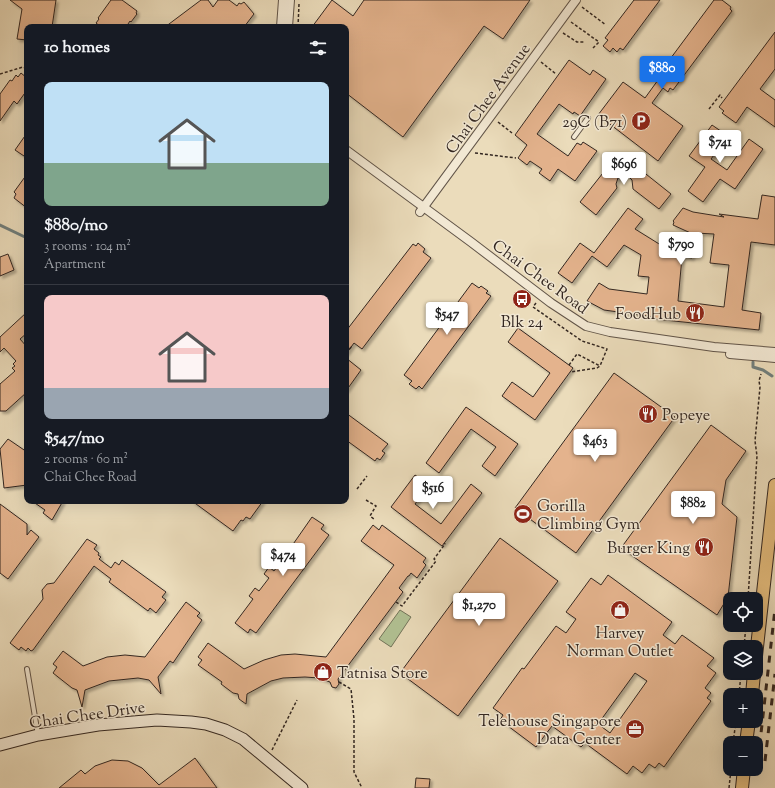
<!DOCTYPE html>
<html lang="en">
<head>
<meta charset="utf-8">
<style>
  :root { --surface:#171b24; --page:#242831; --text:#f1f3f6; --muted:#9ea1a6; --line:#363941; --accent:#1a73e8 }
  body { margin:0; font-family:"Sorts Mill Goudy",serif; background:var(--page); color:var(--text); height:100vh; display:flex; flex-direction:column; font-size:15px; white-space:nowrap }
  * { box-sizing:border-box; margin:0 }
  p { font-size:13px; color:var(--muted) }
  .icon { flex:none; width:22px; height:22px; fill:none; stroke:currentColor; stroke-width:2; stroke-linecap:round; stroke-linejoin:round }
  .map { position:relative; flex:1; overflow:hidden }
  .sheet { position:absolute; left:24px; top:24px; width:325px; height:480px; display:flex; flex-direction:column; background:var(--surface); border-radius:8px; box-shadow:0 4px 16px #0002 }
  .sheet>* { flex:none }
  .fabs { position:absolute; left:723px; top:592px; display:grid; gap:8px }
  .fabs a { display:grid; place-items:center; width:40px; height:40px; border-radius:8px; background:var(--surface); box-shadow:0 4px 16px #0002; font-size:20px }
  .price { position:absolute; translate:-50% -34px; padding:0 9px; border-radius:4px; background:#fff; color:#222; font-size:13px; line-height:26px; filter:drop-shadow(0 1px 2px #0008) }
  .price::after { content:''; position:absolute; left:50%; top:24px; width:12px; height:9px; margin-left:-6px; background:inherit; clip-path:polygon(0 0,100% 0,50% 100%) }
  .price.selected { background:var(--accent); color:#fff }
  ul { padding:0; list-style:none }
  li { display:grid; align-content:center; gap:8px; height:212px; padding:0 20px }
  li+li { border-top:1px solid var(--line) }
  li span { display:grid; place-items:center; height:124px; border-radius:8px; color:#555 }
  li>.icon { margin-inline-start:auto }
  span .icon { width:72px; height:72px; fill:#fffc; stroke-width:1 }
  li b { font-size:17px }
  h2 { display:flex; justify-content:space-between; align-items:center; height:48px; padding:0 20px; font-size:17px }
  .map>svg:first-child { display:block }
</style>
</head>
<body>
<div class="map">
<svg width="775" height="788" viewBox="0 0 775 788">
  <defs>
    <filter id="shadow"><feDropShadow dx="2.5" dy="2.5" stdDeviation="1" flood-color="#0004"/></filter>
  </defs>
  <rect width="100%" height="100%" fill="#ebdcbb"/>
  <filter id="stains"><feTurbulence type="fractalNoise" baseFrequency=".005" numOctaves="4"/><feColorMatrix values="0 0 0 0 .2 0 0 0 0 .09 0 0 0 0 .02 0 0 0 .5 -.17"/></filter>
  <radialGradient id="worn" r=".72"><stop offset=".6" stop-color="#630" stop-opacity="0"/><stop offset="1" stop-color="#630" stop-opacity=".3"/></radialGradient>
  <path fill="#b2c294" stroke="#72745a" d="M400,610l11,7 -20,30 -12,-8z"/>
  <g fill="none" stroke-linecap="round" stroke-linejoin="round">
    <g stroke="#717f7c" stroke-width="3">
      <path d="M0,225l27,13"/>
      <path d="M753,362v5l10,3 9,6"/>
    </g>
  </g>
  <g fill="#e4b38d" stroke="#332721" fill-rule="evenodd" filter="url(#shadow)">
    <path d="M10,0h46l-4,27h-25v13l-10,-1 5,-30z"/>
    <path d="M111,0h11l15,11 -1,2 1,1 -6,8 -1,-1 -4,6h-25l-5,-4 3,-4 -1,-1z"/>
    <path d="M201,0h7l5,7 5,-7h11l8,6 2,-3 2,1 3,-2 10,12 -10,13h-79z"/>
    <path d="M332,0l21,16 11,-16h166l-27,39 -19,-13 -81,111 -57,-44v-66h-34z"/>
    <path d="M634,0h26l-37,50 -3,-2 -3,4 -4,-4 -3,4 -7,-6 5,-6 -3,-2z"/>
    <path d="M714,0h8l9,7 -1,2 2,2 -59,79 -3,-2 -2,4 -5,-4 -11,15 31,23 -25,35 -60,-46 25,-33 22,16 13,-18 -2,-2z"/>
    <path d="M775,32v37l-15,20 15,11v27l-28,-20 -11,16 -14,-10 2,-2 -5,-4z"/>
    <path d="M569,60l21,15 3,-5 13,9 -26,37 -6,-4 -1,2 -14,-10 -22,30 31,22 9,-13 4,2 2,-3 14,9 -22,30 -17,-12 -8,12 -11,-8 3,-4 -12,-8 -3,4 -9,-7 9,-13 -12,-10z"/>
    <path d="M21,73l6,5v12l-10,14 -3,-3 -14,20v-27l10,-14 2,1 4,-6 2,2z"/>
    <path d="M712,125l16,11 -17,23 16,11 22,-31 14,10 -28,40 -15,-10 -17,23 -15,-11 17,-24 -16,-11z"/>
    <path d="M27,133v25l-12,-8z"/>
    <path d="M622,155l49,39 -12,15 -26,-20 -1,-9 -5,-5h-3l-6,3 -2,6 1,4 -21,27 -16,-13 34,-43 3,2z"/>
    <path d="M27,174v34l-13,-10 2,-4 -2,-2z"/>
    <path d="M762,195l13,2v48l-24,-3 -9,68 19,3 -2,17 -104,-11v-2l-51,-7 -17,-9 12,-18 10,6 38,5 2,-17 -11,-1 3,-21 -17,-10 -17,22 -15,-11 -20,27 -14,-10 22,-30 14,10 34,-45 15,11 -8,10 29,18 2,-11 28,3 -2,19 -10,-1 -4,44 46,6 5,-42 -19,-2 4,-29 -19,-1v2l-22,-10 1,-3 -1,-1 10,-13 10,4 31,5 -5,-3 39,5z"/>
    <path d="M418,243l7,6 -2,3 8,6 -69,91 -8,-6 -8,11v-23l67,-87 3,2z"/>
    <path d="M8,254l6,16 -14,6v-19z"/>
    <path d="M472,283l7,5 2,-2 7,5 -2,2 5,3 -69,93 -3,-3 -3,3 -7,-5 3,-3 -8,-6z"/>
    <path d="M27,312v21l-7,6 7,8v45l-21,19h-6v-27l15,-13 -3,-3 3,-2 -2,-2 3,-3 -12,-13 -4,4v-15z"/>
    <path d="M518,328l55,40 -38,52 -33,-24 10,-14 21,15 17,-24 -42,-31z"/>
    <path d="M346,358l15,12 -15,21z"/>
    <path d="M614,373l61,44 -99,136 -61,-45z"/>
    <path d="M466,407l52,37 -23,32 -13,-10 14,-19 -25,-18 -32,44 -13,-10z"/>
    <path d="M346,413l42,31 -6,7 3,2 -5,7 -3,-2 -2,3 -29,-21z"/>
    <path d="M711,425l35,26 -20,29 -4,24 15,13 -9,80 -11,18 -96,-67z"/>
    <path d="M8,439l19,13v33l-23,3 -4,-39z"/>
    <path d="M415,475l14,10 -14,19 26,20 30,-40 11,9 -40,53 -51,-39z"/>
    <path d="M32,501h31l-11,19 -9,-7 2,-3z"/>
    <path d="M192,501h71l-13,18 -4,-2 -3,4 -2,-1 -8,11z"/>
    <path d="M0,504l27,20v11l4,-5 8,7 -31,42 -8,-6z"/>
    <path d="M312,517l12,8 -3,4 8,6 -73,98 -6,-4 -2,4 -13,-10 18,-24 -4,-3 6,-8 4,3 10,-13 -5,-4 5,-7 5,4 11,-15 -5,-4 4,-6 5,4z"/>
    <path d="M373,525l6,5 3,-5 44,33 -3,4 3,3 -9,13 -6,-5 -2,3h-1l-9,12 4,4 -65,87 1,5 -3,4 -4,-1 -2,-5 -11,-4 -14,-1 -22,1 -12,3 -24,13 -1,10 -7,-5 -1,-5 -5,-1 -12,-9 1,-2 -24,-17 4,-5 -4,-3 10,-14 36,26 20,-9 17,-5 14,-1 31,3 68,-92 -33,-24z"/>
    <path d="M500,538l58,43 -100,135 -58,-43z"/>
    <path d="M87,539l10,6 -3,4 5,4 -1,2 3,2 -2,2 12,9 4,-6 4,3 3,-5 44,32 -4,5 4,3 -10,13 -6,-5 -2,3 -39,-29 2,-3 -17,-13 -61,84 -2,1 -3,-3 -2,3 -5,-4 -2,3 -9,-7 33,-44 -1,-9 5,-6 7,-1z"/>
    <path d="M608,575l64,47 -9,13 12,9 7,-9 32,23 -7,8 9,7 -11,15 6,5 -4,5 4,3 -47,66 -5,-4 -4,5 -6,-4 -7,9 -9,-7 -6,8 -42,-31 -4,4 -29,-21 -16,21 -36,-27 3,-5 -10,-7 29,-40 2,1 32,-43 10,7 10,-14 -10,-7 25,-34 10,7zM635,673l12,8 -37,52 -12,-9z"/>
    <path d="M186,602l14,11 -3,3 5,4 -29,43 -3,-2 -12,16 3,17 -12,-14 -11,-2 -29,3 -24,9 -3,17 -5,-17 -5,-2 -19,-15 4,-6 -4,-3 10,-13 20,15 24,-9 18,-2 20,2z"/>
    <path d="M195,758l22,30h-158l22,-18 4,4 10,-8 17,-6 16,1 14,7 17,17z"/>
    <path d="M416,778l14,1 -1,9h-14z"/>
  </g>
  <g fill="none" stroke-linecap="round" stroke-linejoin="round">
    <g stroke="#615448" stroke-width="6">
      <g id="lane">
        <path d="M574,137l14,-19"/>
        <path d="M27,669l11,66"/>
      </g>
    </g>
    <g stroke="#615448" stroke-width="10">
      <g id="street">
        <path d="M281,27l2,-27"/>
        <path d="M288,27l2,-27"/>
        <path d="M346,150l125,92 80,61 35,23 24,6 104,15 61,5"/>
        <path d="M420,212l156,-212"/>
        <path d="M730,354l45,4"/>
      </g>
    </g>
    <g stroke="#332721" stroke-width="13">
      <path id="secondary" d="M0,745l38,-10 60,-10 59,-5 34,2 15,2 19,6 18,9 59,49"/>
    </g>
    <g stroke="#332721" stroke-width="14">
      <g id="primary">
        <path d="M756,656l19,-171"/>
        <path d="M752,695l2,-22"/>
        <path d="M746,743l3,-22"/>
        <path d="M742,788l2,-19"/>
      </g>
    </g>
    <g stroke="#332721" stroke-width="1.5" stroke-dasharray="3 2" stroke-linecap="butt">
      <path d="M582,7l24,18"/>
      <path d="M571,22l28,20 -6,6"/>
      <path d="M298,27l1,-23"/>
      <path d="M563,33l14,9h8"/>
      <path d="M541,62l15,12"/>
      <path d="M0,74l23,-7 4,2"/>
      <path d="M709,109l11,-14 2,3"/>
      <path d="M498,122l14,11"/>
      <path d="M475,153l41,5"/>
      <path d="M536,303l-3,4 49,34 25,8 -7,17 -3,2 -27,4"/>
      <path d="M346,353l6,-7"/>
      <path d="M569,365l8,-11 23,12"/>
      <path d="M357,489l10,-13"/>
      <path d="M366,500l10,6 -6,10 4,3"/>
      <path d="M748,599l9,-143 -2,-15 5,-54 -1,-6 2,-7"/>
      <path d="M396,602l6,4 34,-45 -2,-2 11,-15 -1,-1"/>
      <path d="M744,647l2,-22"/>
      <path d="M339,682l12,7 3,30v53l8,16"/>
      <path d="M739,695l2,-22"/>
      <path d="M733,743l3,-22"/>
      <path d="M272,750l25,-50"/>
      <path d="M729,788l2,-19"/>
    </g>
    <use href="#lane" stroke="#f2e8d3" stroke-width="4"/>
    <use href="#street" stroke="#f2e8d3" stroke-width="8"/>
    <use href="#secondary" stroke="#f2e8d3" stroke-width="11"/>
    <use href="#primary" stroke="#e6be7e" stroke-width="12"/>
    <g stroke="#332721" stroke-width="3" stroke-dasharray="7 7" stroke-linecap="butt">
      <path d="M758,760l17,-151"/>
      <path d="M765,761l10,-87"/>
    </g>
  </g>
  <defs>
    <g id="parking-disc" transform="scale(1)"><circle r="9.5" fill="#8f2418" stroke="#f2e8d3"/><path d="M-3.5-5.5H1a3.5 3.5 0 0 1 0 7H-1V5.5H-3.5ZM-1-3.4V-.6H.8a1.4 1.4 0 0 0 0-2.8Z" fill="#fff"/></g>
    <g id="bus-disc" transform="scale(1)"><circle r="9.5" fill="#8f2418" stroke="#f2e8d3"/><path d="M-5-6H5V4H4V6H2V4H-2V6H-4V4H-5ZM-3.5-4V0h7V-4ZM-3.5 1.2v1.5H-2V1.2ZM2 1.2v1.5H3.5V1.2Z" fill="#fff"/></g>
    <g id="restaurant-disc" transform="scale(1)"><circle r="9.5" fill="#8f2418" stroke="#f2e8d3"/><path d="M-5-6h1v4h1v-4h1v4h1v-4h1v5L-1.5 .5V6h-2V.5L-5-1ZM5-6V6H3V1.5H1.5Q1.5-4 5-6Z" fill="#fff"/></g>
    <g id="stadium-disc" transform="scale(1)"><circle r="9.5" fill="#8f2418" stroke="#f2e8d3"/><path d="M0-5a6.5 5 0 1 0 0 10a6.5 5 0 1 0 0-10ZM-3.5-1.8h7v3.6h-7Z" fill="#fff"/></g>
    <g id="shop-disc" transform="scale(1)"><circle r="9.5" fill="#8f2418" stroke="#f2e8d3"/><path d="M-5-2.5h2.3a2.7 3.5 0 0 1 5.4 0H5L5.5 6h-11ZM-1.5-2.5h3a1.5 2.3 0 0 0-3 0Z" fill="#fff"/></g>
    <g id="office-disc" transform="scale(1)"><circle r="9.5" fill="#8f2418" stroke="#f2e8d3"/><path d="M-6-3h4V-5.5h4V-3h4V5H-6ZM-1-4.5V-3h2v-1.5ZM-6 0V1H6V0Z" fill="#fff"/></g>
  </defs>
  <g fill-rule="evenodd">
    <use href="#parking-disc" x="641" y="121"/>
    <use href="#bus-disc" x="522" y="299"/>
    <use href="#restaurant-disc" x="695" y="313"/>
    <use href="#restaurant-disc" x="648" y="414"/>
    <use href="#stadium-disc" x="523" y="514"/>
    <use href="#restaurant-disc" x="704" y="547"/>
    <use href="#shop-disc" x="620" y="610"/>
    <use href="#shop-disc" x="323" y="672"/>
    <use href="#office-disc" x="635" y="729"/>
  </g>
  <g text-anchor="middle" stroke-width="3" stroke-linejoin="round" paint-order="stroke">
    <g font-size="16" fill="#332721" stroke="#f2e8d3">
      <text transform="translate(487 98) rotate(-54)" y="6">Chai Chee Avenue</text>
      <text transform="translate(541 276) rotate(36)" y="6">Chai Chee Road</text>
      <text transform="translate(87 714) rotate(-8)" y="6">Chai Chee Drive</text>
    </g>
    <g font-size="16" fill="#332721" stroke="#f2e8d3" text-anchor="end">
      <text x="627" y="127">29C (B71)</text>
      <text x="681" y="319">FoodHub</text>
      <text x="522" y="327" text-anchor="middle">Blk 24</text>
      <text x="662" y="420" text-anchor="start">Popeye</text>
      <text x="537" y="511" text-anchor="start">Gorilla<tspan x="537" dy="18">Climbing Gym</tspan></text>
      <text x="690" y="553">Burger King</text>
      <text x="620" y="638" text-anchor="middle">Harvey<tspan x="620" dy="18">Norman Outlet</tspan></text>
      <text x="337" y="678" text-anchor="start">Tatnisa Store</text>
      <text x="621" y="726">Telehouse Singapore<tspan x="621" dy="18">Data Center</tspan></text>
    </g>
  </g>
  <rect width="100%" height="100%" filter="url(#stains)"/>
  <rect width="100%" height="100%" fill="url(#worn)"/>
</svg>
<div class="fabs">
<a><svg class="icon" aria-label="locate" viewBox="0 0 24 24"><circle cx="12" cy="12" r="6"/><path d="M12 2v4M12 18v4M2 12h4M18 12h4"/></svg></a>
<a><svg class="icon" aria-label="layers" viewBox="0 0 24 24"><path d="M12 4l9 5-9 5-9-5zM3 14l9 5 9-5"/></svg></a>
<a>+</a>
<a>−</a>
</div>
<b class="price selected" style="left:662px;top:90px">$880</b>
<b class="price" style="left:720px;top:164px">$741</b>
<b class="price" style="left:624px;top:186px">$696</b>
<b class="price" style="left:681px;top:266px">$790</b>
<b class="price" style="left:447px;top:336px">$547</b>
<b class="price" style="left:595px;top:463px">$463</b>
<b class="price" style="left:433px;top:510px">$516</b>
<b class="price" style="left:693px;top:525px">$882</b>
<b class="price" style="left:283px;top:577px">$474</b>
<b class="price" style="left:479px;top:627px">$1,270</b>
<section class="sheet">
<h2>10 homes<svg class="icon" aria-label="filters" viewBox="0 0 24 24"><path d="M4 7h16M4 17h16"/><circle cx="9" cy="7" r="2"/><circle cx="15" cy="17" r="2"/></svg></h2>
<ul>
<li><span style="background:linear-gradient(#bfe0f5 65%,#7fa58c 0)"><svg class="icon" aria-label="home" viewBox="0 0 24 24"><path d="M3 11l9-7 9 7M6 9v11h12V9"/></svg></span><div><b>$880/mo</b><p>3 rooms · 104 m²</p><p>Apartment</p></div></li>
<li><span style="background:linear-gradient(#f6c9c9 75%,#9aa5b1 0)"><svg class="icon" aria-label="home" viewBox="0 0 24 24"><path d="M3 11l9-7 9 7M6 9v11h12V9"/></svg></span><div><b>$547/mo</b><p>2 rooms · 60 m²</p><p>Chai Chee Road</p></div></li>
</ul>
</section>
</div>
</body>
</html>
